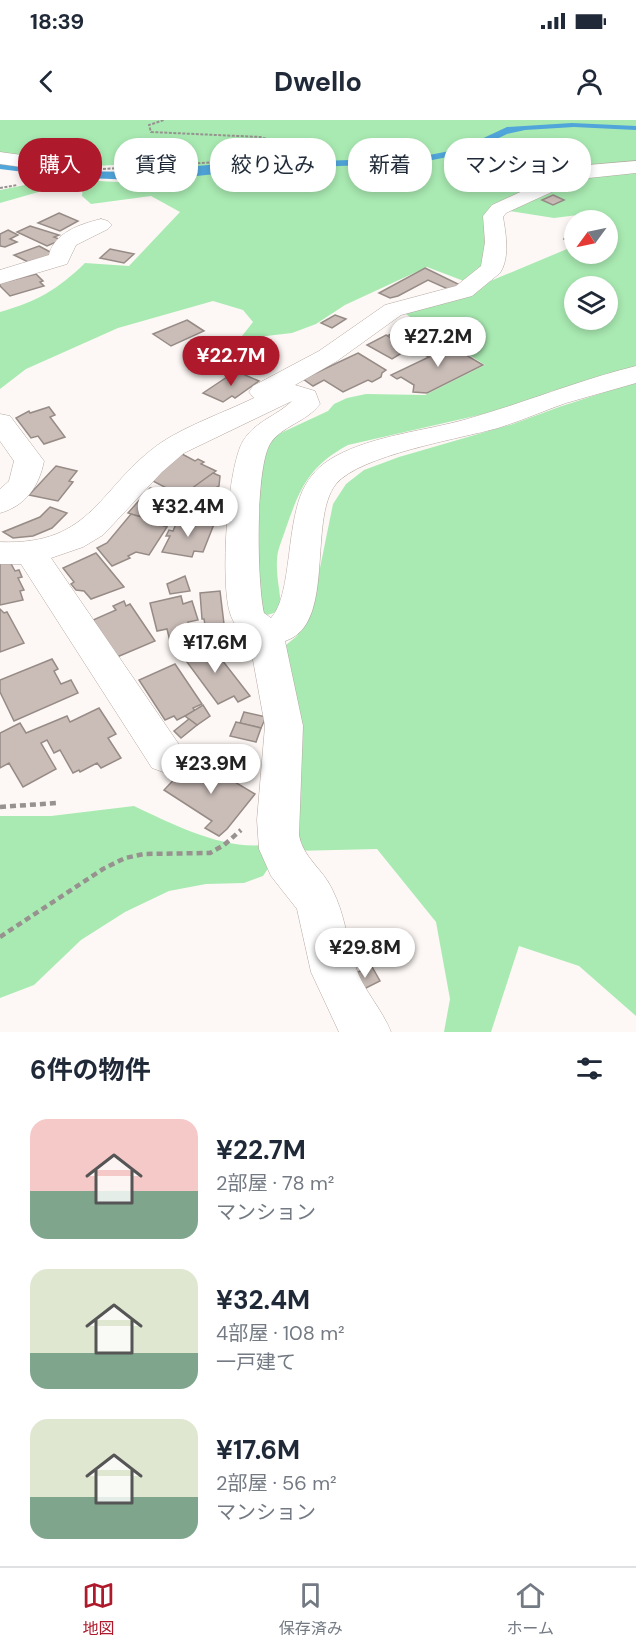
<!DOCTYPE html>
<html lang="ja">
<head>
<meta charset="utf-8">
<style>
  :root { --surface:#fff; --page:#f2f2f3; --text:#1f2937; --muted:#747a83; --line:#e0e1e3; --accent:#ae1a2c }
  body { margin:0; font-family:"DM Sans","Noto Sans JP",sans-serif; background:var(--page); color:var(--text); height:100vh; display:flex; flex-direction:column; font-size:22px; white-space:nowrap }
  * { box-sizing:border-box; margin:0 }
  p { font-size:20px; color:var(--muted) }
  .icon { flex:none; width:33px; height:33px; fill:none; stroke:currentColor; stroke-width:2; stroke-linecap:round; stroke-linejoin:round }
  .map { position:relative; height:912px; overflow:hidden }
  .panel { display:flex; flex-direction:column; background:var(--surface); flex:1 }
  .panel>* { flex:none }
  .top-card { position:absolute; left:18px; top:18px; width:600px; height:54px; display:flex; gap:12px }
  .needle { width:39px; rotate:237deg }
  .tools { position:absolute; left:564px; top:90px; display:grid; gap:12px }
  .tools a { display:grid; place-items:center; width:54px; height:54px; border-radius:50%; background:var(--surface); box-shadow:0 3px 9px #0003; font-size:30px }
  .price { position:absolute; translate:-50% -51px; padding:0 14px; border-radius:21px; background:#fff; color:#222; font-size:20px; line-height:39px; filter:drop-shadow(0 2px 3px #0008) }
  .price::after { content:''; position:absolute; left:50%; top:36px; width:18px; height:14px; margin-left:-9px; background:inherit; clip-path:polygon(0 0,100% 0,50% 100%) }
  .price.on { background:var(--accent); color:#fff }
  ul { padding:0; list-style:none }
  li { display:flex; align-items:center; gap:18px; height:150px; padding:0 30px }
  li span { display:grid; place-items:center; flex:none; width:168px; height:120px; border-radius:18px; color:#555 }
  li>.icon { margin-inline-start:auto }
  span .icon { width:72px; height:72px; fill:#fffc; stroke-width:1 }
  li b { font-size:26px }
  h2 { display:flex; justify-content:space-between; align-items:center; height:72px; padding:0 30px; font-size:26px }
  .pill { padding:0 21px; border-radius:24px; background:var(--surface); box-shadow:0 3px 9px #0003; font-size:21px; line-height:54px }
  .pill.on { background:var(--accent); color:#fff }
  .status { display:flex; justify-content:space-between; align-items:center; height:42px; padding:0 30px; background:var(--surface); direction:ltr }
  .status svg { height:16px; fill:currentColor }
  header { display:flex; justify-content:space-between; align-items:center; height:78px; padding:0 30px; background:var(--surface); font-size:27px; font-weight:700 }
  .tab-bar { display:flex; justify-content:space-around; align-items:center; height:84px; border-top:2px solid var(--line); background:var(--surface); font-size:16px; color:var(--muted) }
  .tab-bar a { display:grid; justify-items:center; gap:3px }
  .tab-bar .on { color:var(--accent) }
  .map>svg:first-child { display:block }
</style>
</head>
<body>
<div class="status"><b>18:39</b><svg viewBox="0 0 49 12"><path d="M0 12V9h3v3zM5 12V6h3v6zM10 12V3h3v9zM15 12V0h3v12zM26 1h20v11H26zM47 4h2v5h-2z"/></svg></div>
<header><svg class="icon" aria-label="back" viewBox="0 0 24 24"><path d="M15 5l-7 7 7 7"/></svg>Dwello<svg class="icon" aria-label="person" viewBox="0 0 24 24"><circle cx="12" cy="8" r="4"/><path d="M4 21q1-7 8-7t8 7"/></svg></header>
<div class="map">
<svg width="636" height="912" viewBox="0 0 636 912">
  <rect width="100%" height="100%" fill="#fdf8f5"/>
  <g fill="#a9eab2" fill-rule="evenodd">
    <path d="M0,0h636v45l-79,11 -56,28 -11,51 -21,28 -42,-16 -82,38 -29,19 -24,9 -26,3 -35,14 22,-28 -10,-12 -30,-9 -95,27 -92,41 -26,20v-77c38,-11 57,-22 85,-49l44,3 51,-54 -29,-16 -60,8 -9,-8 1,-9 -41,4 -42,12v-13l25,-5 13,-7 101,5 32,-2 -14,-19 -74,5 -83,-11z"/>
    <path d="M636,48v198l-50,18 -34,7 -42,17 -162,37c-39,21 -48,43 -62,83 -3,10 -9,22 -9,32 -1,15 3,31 4,46l-7,7 -7,2 -7,-4 -6,-61 9,-95 7,-17 58,-27 6,-7 13,-6 19,-4 59,1 60,-30 -47,-30 -1,-6 -14,-10 -13,-2 -8,-6 79,-26 86,-36 7,-1v6h34v-34l-30,-5 -24,3 -50,-8 62,-32zM574,166h34v34h-34z"/>
    <path d="M636,262v634l-57,-50 -60,-20 -28,86h-47l6,-33 -14,-77 -59,-73 -84,2 -17,-198 21,-17 14,-24 22,-108 13,-20 18,-14 35,-13 114,-33 46,-17z"/>
    <path d="M134,686c38,18 87,43 129,39l6,22 -6,9 -19,7 -38,1 -37,7 -44,21 -44,28 -47,45 -34,13v-182h51z"/>
  </g>
  <path fill="#50a5da" d="M572,3l64,3v4l-62,-3 -49,3 -18,4 -39,19 -51,10 -155,6 -113,12h-9l1,-4h-4l-2,3 -71,-3 -64,-8v-6l69,8 70,1v3l4,-4 76,-7 195,-6 46,-9 47,-22z"/>
  <g fill="#cabdb8" stroke="#978b86" stroke-width="1.5">
    <path d="M553,75l11,5 -11,5 -11,-5z"/>
    <path d="M59,93l19,8 -18,10 -22,-8z"/>
    <path d="M573,103l1,18 -10,-2z"/>
    <path d="M30,106l29,9 -5,2 7,3 -14,6 -30,-14z"/>
    <path d="M8,110l10,5 -8,4 7,3 -12,5 -5,-1v-12z"/>
    <path d="M39,126l15,8 -22,10 -18,-9z"/>
    <path d="M110,129l24,5 -10,9 -24,-5z"/>
    <path d="M425,148l35,17 -10,5 -22,-10 -30,16 -8,2 -11,-5z"/>
    <path d="M36,154l7,7 -3,1 4,4 -34,10 -10,-10v-3z"/>
    <path d="M335,195l11,4 -14,9 -11,-5z"/>
    <path d="M187,200l17,11 -33,15 -18,-12z"/>
    <path d="M419,200l16,9 -6,3 -16,-9z"/>
    <path d="M410,204l22,12 12,6 -23,11 -32,-18z"/>
    <path d="M386,215l20,11 4,2 -18,11 -25,-14z"/>
    <path d="M444,222l39,23 -56,28 -14,-1 1,-7 -13,-8 -4,2 -6,-4 38,-18 -8,-4z"/>
    <path d="M358,233l28,17 -4,3 -1,4 -9,5 -4,-2 -25,12 -19,-12 -11,6 -10,-7z"/>
    <path d="M236,251l23,10 -24,17 -3,-2 -9,6 -20,-9z"/>
    <path d="M49,287l6,8 -5,2 15,20 -21,7 -6,-8 -7,2 -15,-20 13,-7 1,2z"/>
    <path d="M182,334l13,7 3,-2 6,3 -3,2 15,7 -34,25 -35,-18z"/>
    <path d="M56,346l21,5 -8,10 4,1 -15,19 -29,-6z"/>
    <path d="M213,353l7,3 -1,10 -29,17 -10,-6z"/>
    <path d="M150,368l18,5 -3,3 19,6 -17,24 -39,-13z"/>
    <path d="M50,387l17,6 -15,15 -19,8 -20,2 -10,-6 37,-15z"/>
    <path d="M131,394l32,9 -2,2 6,2 -18,28 -13,-3 -8,4 2,2 -18,8 -15,-18 10,-5z"/>
    <path d="M178,399l36,5 -11,28 -9,-1 -2,6 -30,-5 8,-16h-4l3,-6 4,1z"/>
    <path d="M96,433l28,34 -33,12 -7,-8 -8,-1 -5,-6 3,-2 -11,-14z"/>
    <path d="M9,440l6,11 4,-1 3,7 -4,1 6,12 -4,1 3,9 -23,5v-42z"/>
    <path d="M185,456l5,15 -20,3 -3,-10z"/>
    <path d="M220,471l4,33h-3l-4,12 6,1 -3,8h-10l-2,-4 5,-16h-8l-1,-6h-2l-2,-26z"/>
    <path d="M181,476l2,8 9,-3 6,19 -10,2 3,19 -20,4 -4,-16 -10,2 -7,-28z"/>
    <path d="M124,481l2,5 4,-2 25,37 -38,16 -24,-37 23,-10 -3,-4z"/>
    <path d="M0,489l4,4 3,-1 17,31 -24,9z"/>
    <path d="M207,521l15,19 28,36 -12,6 -4,-6 -16,8 -34,-46 3,-1 -4,-5z"/>
    <path d="M52,539l6,10 -4,2 7,13 10,-4 7,13 -64,28 -14,-29v-12z"/>
    <path d="M175,544l27,40 -9,4 2,3 -18,9 -3,-4 -9,4 -26,-40z"/>
    <path d="M203,585l7,11 -13,9 -12,-9z"/>
    <path d="M99,588l17,26 -8,4 13,20 -20,10 -4,-5 -17,9 -1,-2 -6,3 -13,-23 -6,3 -7,-13 -6,3 15,26 -33,18 -14,-24 -9,5v-35l20,-10 6,10 41,-17 3,6z"/>
    <path d="M244,592l22,5 -5,11 -21,-5z"/>
    <path d="M189,599l8,6 -16,13 -7,-7z"/>
    <path d="M236,602l25,6 -5,14 -26,-6z"/>
    <path d="M200,640l21,14 4,-5 13,8 -5,4 22,13 -28,35 -8,7 -14,-8 7,-7 -48,-31 19,-20 4,4z"/>
    <path d="M371,845l9,16 -22,11 -9,-15z"/>
  </g>
  <g fill="none" stroke-linecap="round" stroke-linejoin="round">
    <g stroke="#b5a8a2" stroke-width="1">
      <g id="minor">
        <path d="M0,32l79,11 7,2 3,4 -3,4 -7,2 -79,-11z"/>
        <path d="M636,41v12l-66,7 -14,10 -50,23 -3,4c3,17 7,41 -3,56l-28,23 -71,19 -64,46 -42,24 20,6 5,13c-13,18 -39,22 -50,40 -15,26 -13,138 -6,169l7,5c22,-23 14,-99 35,-134 8,-13 17,-21 30,-28 39,-21 89,-25 131,-37 57,-16 112,-39 169,-53v17c-23,7 -47,13 -70,20 -23,8 -45,18 -68,25 -39,11 -138,27 -162,56 -29,36 1,141 -51,157l18,85 -4,109c4,23 24,34 33,54 13,25 15,52 24,79 8,23 26,41 35,64h-52l-28,-60 -14,-63 -26,-33 -12,-27 -2,-29 8,-94 -16,-88c-9,-5 -16,-15 -19,-25 -10,-30 -3,-145 13,-172 12,-20 34,-25 49,-40l-108,52 -22,19 -59,63 -20,12 -32,11 129,188 6,11 -6,11 -14,5 -14,-5 -131,-204h-21v-22c94,4 99,-57 162,-100 26,-17 63,-30 92,-44l-5,-6 4,-6 66,-35 66,-46 71,-19 25,-20 4,-24 -2,-26 9,-11 50,-23 14,-10 20,-6z"/>
        <path d="M101,99l7,2 4,4 -4,4 -32,16 -9,19 -67,20v-14l49,-15c5,-22 31,-31 52,-36z"/>
        <path d="M0,294l10,2 34,45c-5,26 -19,45 -44,52v-24l9,-8 5,-20 -14,-20z"/>
      </g>
    </g>
    <g stroke="#97928f" stroke-width="2" stroke-dasharray="3 1.5" stroke-linecap="butt">
      <path d="M103,49l198,-12 12,-3 -2,-3 -51,-14 -109,-5 -2,-7 15,-5"/>
      <path d="M0,68l17,-3"/>
    </g>
    <g stroke="#97928f" stroke-width="4.5" stroke-dasharray="6 4" stroke-linecap="butt">
      <path d="M0,687l56,-4"/>
      <path d="M0,817l103,-68 22,-11 19,-4 66,-1 14,-8 17,-15"/>
    </g>
    <use href="#minor" fill="#fff" fill-rule="evenodd"/>
  </g>
</svg>
<div class="tools">
<a><svg class="needle" viewBox="-14 -14 28 28"><path d="M0-13l5 13h-10z" fill="#e53935"/><path d="M0 13l5-13h-10z" fill="#747a83"/></svg></a>
<a><svg class="icon" aria-label="layers" viewBox="0 0 24 24"><path d="M12 4l9 5-9 5-9-5zM3 14l9 5 9-5"/></svg></a>
</div>
<b class="price" style="left:438px;top:248px">¥27.2M</b>
<b class="price on" style="left:231px;top:267px">¥22.7M</b>
<b class="price" style="left:188px;top:418px">¥32.4M</b>
<b class="price" style="left:215px;top:554px">¥17.6M</b>
<b class="price" style="left:211px;top:675px">¥23.9M</b>
<b class="price" style="left:365px;top:859px">¥29.8M</b>
<div class="top-card">
<a class="pill on">購入</a>
<a class="pill">賃貸</a>
<a class="pill">絞り込み</a>
<a class="pill">新着</a>
<a class="pill">マンション</a>
</div>
</div>
<section class="panel">
<h2>6件の物件<svg class="icon" aria-label="filters" viewBox="0 0 24 24"><path d="M4 7h16M4 17h16"/><circle cx="9" cy="7" r="2"/><circle cx="15" cy="17" r="2"/></svg></h2>
<ul>
<li><span style="background:linear-gradient(#f6c9c9 60%,#7fa58c 0)"><svg class="icon" aria-label="home" viewBox="0 0 24 24"><path d="M3 11l9-7 9 7M6 9v11h12V9"/></svg></span><div><b>¥22.7M</b><p>2部屋 · 78 m²</p><p>マンション</p></div></li>
<li><span style="background:linear-gradient(#dfe7d0 70%,#7fa58c 0)"><svg class="icon" aria-label="home" viewBox="0 0 24 24"><path d="M3 11l9-7 9 7M6 9v11h12V9"/></svg></span><div><b>¥32.4M</b><p>4部屋 · 108 m²</p><p>一戸建て</p></div></li>
<li><span style="background:linear-gradient(#dfe7d0 65%,#7fa58c 0)"><svg class="icon" aria-label="home" viewBox="0 0 24 24"><path d="M3 11l9-7 9 7M6 9v11h12V9"/></svg></span><div><b>¥17.6M</b><p>2部屋 · 56 m²</p><p>マンション</p></div></li>
</ul>
</section>
<nav class="tab-bar">
<a class="on"><svg class="icon" aria-label="map" viewBox="0 0 24 24"><path d="M3 6l6-2 6 2 6-2v14l-6 2-6-2-6 2zM9 4v14M15 6v14"/></svg>地図</a>
<a><svg class="icon" aria-label="saved" viewBox="0 0 24 24"><path d="M7 4h10v16l-5-4-5 4z"/></svg>保存済み</a>
<a><svg class="icon" aria-label="home" viewBox="0 0 24 24"><path d="M3 11l9-7 9 7M6 9v11h12V9"/></svg>ホーム</a>
</nav>
</body>
</html>
